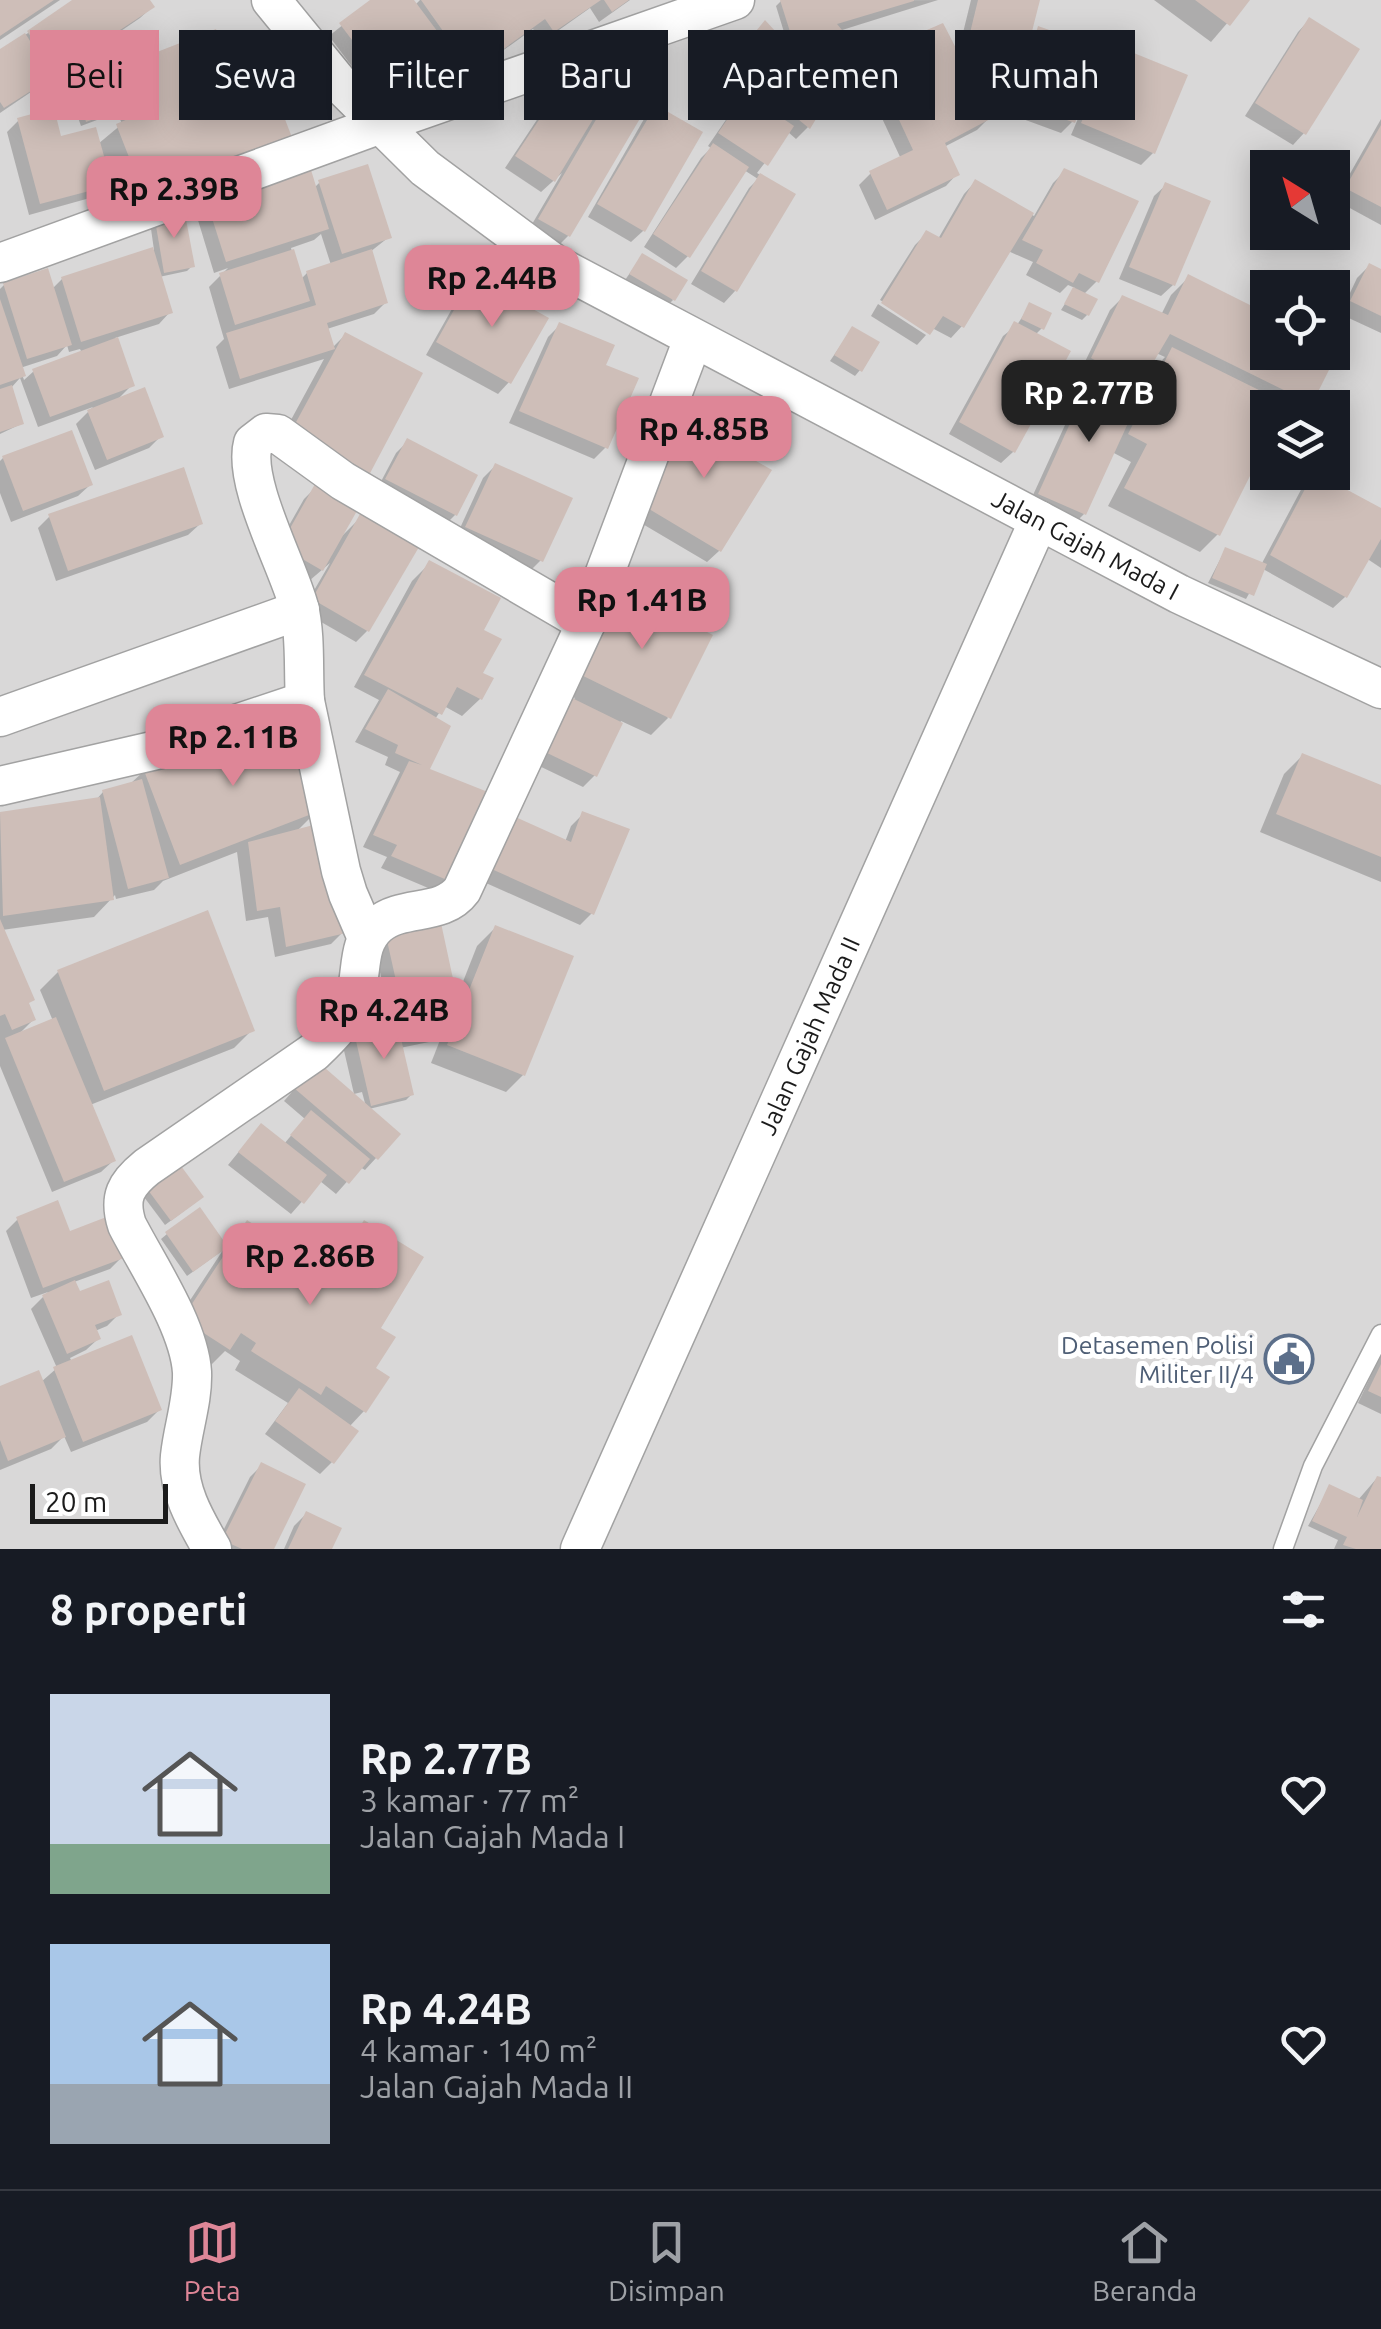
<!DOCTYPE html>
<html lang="id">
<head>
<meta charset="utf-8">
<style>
  :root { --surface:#171b24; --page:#242831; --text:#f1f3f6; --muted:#9ea1a6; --line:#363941; --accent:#de8697 }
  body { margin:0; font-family:Ubuntu,sans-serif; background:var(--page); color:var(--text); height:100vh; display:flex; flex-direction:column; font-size:38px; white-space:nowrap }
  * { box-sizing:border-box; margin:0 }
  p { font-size:32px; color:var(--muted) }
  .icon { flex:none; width:55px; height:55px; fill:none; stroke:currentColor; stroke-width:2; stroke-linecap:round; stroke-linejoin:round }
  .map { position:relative; height:1549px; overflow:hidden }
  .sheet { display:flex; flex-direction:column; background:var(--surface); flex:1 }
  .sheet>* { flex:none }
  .banner { position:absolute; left:30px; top:30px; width:1322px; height:90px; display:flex; gap:20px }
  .needle { width:65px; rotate:323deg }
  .fabs { position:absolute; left:1250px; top:150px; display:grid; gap:20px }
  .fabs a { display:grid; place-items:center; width:100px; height:100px; border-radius:0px; background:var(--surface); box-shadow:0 5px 25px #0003; font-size:50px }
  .scale { position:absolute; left:30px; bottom:25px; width:138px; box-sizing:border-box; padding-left:10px; border:5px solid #1b1b1b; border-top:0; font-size:28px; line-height:35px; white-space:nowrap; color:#1b1b1b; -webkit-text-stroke:8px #fff; paint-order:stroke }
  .price { position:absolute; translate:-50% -85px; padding:0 22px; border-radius:20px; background:var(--accent); color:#111; font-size:32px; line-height:65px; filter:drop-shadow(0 2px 5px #0008) }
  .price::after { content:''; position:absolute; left:50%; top:60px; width:30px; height:22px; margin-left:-15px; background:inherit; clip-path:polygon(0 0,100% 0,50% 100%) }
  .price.on { background:#222; color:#fff }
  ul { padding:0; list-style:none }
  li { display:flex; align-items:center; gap:30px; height:250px; padding:0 50px }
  li span { display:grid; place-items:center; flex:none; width:280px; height:200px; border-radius:0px; color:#555 }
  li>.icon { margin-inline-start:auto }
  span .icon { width:120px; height:120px; fill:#fffc; stroke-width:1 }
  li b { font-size:42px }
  h2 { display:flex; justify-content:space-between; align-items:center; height:120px; padding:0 50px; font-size:42px }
  .chip { padding:0 35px; border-radius:0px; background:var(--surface); box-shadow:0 5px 25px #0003; font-size:35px; line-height:90px }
  .chip.on { background:var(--accent); color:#111 }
  .dock { display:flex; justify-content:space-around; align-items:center; height:140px; border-top:2px solid var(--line); background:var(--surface); font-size:28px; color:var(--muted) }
  .dock a { display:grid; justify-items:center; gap:5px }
  .dock .on { color:var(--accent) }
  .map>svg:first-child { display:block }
</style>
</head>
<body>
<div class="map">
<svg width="1381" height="1549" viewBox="0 0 1381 1549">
  <rect width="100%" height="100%" fill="#eee6df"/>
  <path fill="#d9d8d8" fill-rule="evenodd" d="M0,0h1381v1549h-1381zM1268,168h64v64h-64zM1268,288h64v64h-64zM1268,408h64v64h-64z"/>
  <g fill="#0003" fill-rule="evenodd">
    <path d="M0,0h60l-60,40z"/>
    <path d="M77,0h70l5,7 -12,11 -140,95v-61z"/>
    <path d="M374,0h37l4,5 5,-5h210l-31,22 -9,-14 -48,34 -9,-13 -74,53 -20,-29 -61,48 -49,-65z"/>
    <path d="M938,0l-99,31 16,19 -47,77 -12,12 -8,-7 -31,41 36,22 -58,96 -11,12 -33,-19 58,-96 9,-9 -14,-9 -56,86 -12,12 -32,-21 57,-89 10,-10 -3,-2 26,-38 11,-11 -25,-21 33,-41 36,14 9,-11 -11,4 -11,-36 5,-5z"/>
    <path d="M971,0h66l-10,40 11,-11 41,76 4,2 20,-48 12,-12 38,106 -12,12 -70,-30 9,-21 -19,19 -79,-29 7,14 -12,12 -33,17 13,27 -11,12 -71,34 -16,-35 12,-12 30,-14 -42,-90 11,-12 86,-2 9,-9 -5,-1z"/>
    <path d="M1154,0h93l-36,42z"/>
    <path d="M1309,20l-5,113 -11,12 -48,-29 53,-84z"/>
    <path d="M117,70l116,10 -106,134 -20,-52 -4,1 6,22 -12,11 -68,19 -22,-83 12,-12 41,19 38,5 24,-20 -17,-42z"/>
    <path d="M568,79l35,24 13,-13 28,16 -76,130 -12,12 -28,-17 34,-58 -21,19 -36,-24 51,-77z"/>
    <path d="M55,82l55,30 -5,5 -24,9 -5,-14 -15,6 -11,-30z"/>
    <path d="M656,108l-13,123 -12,11 -43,-25 56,-98z"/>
    <path d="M1381,119v106l-46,-25z"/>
    <path d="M1065,171l32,110 -14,14 4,20 -5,5 -21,-10 14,-22 -7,-3 -8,8 -34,-18 7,-13 -25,-11 -46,75 -11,12 -19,-10 -2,3 -50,-31 35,-55 12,-12 11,6 26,-45 11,-12 59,34 19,-33z"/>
    <path d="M320,182l69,55 -19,15 16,50 -12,12 -47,15 5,19 13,-13 75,40 -147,78 51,-94 -95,30 -13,-42 8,-8 -15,-52 19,-19 -14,5 -20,-66 120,-19zM321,234l10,31 -24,8 -7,7 -9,-32 23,-8z"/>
    <path d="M1166,185l7,100 -12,11 -42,-17 35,-83z"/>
    <path d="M155,217l37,49 -5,5 -28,6 11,35 -11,12 -44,14 17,47 -16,16 45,35 -12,12 -54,22 -19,-46 17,-17 -55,20 -18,-49 -10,11 11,35 -21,10v-145l4,-4 48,4 10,-10 92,-29 -4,-28zM67,345l2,7 11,-3 2,4 -48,18 -10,9 -4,-12 37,-12z"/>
    <path d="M642,256l31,44 -5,5 -43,-25z"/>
    <path d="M1369,266l12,6v61l-41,-19 17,-36z"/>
    <path d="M1189,277l79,75 68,-1 -31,57h-37v64h22l-15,16 -27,-14 -30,60 -18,18 -92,-46 23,-44 -19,-10 -28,62 -12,12 -44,-20 53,-116 12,-13 -12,-7 29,-60 12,-12 39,17 10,-20zM1156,353l9,4 -10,11 -16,31 -12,-5 11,-11z"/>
    <path d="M474,279l35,103 -11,12 -72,-39 36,-64z"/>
    <path d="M878,304l48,31 -9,10 -46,-29z"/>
    <path d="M1030,305l12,23 -7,7 -22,117 -12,11 -52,-29 54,-98 14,-11z"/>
    <path d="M560,325l43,41 3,81 -12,12 -85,-36 39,-86z"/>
    <path d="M852,329l8,41 -5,6 -25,-15z"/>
    <path d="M730,414l3,37 -14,100 -12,11 -83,-49 85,-70 9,-17z"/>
    <path d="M408,441l66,35 -19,39 -12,12 -67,-36 20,-38z"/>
    <path d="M3,458l87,27 -12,11 -67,26 -11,-29v-32z"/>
    <path d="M495,466l46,94 -12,12 -74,-33 28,-61z"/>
    <path d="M1315,474l66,36v58l-15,-10 -21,39 -12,11 -70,-39 -17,30 -38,-16 17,-33 36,15 42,-79z"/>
    <path d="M316,487l26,49 19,-19 6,114 -11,11 -54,-31 28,-48 -21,18 -39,-22 34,-60z"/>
    <path d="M50,516l150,8 -12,11 -132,46 -18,-53z"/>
    <path d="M430,563l50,68v68l-18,17 -18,-10 -9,13 -9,52 26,111 -12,11 -59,-25 6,-11 -24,-10 37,-75 -15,-7 3,-8 -33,-15 24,-42 -25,-13 58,-106z"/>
    <path d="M595,606l73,112 -17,17 -30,-14 -26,54 -12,12 -48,-23 25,-51 15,-15 -20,-10z"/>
    <path d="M1302,756l79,31v95l-121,-50 24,-58z"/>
    <path d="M145,770l174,39 -23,23 47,100 -12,12 -56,13 -7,-40 -22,4 -9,-69 -74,29 -9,9 -38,9 -1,-4 -21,22 -92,13 31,90 -16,16 36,-15 -13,-31 18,-18 194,58 -18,18 -144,57 23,56 -12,11 -49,20 -52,-126v-252l95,-13 8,-9 26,-7z"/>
    <path d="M583,814l9,99 -12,12 -103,-46 34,-61 54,24 6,-16z"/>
    <path d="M495,928l28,147 -17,17 -75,-29 46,-117z"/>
    <path d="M387,938l68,63 -12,12 -6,1 4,16 -12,12 -29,6 11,47 -5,5 -37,9 29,25 -33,36 -5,-3 -24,27 -16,-13 -29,33 -63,-49 22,-27 34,6 21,-25 -21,-18 21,-24 61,30 -4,-15 -8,2 -12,-52 12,-12 37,-9 -16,-71z"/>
    <path d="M147,1188l49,14 -31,23 -24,-32z"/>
    <path d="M18,1219l50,15 54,23 -12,12 -36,13 4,12 41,20 -12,12 -12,5 3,8 -12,11 -16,8 2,4 87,48 -12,12 -76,30 -7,-16 -13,13 -51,21v-82l41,-6 16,-14 -26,-59 17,-17 -17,6 -25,-67z"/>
    <path d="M247,1223l53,35 33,10 20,-33 12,-12 8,145 -9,43 -15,16 -17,35 -12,12 -55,-40 23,-31 -53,-33 5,-9 -15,-10 -15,15 -44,-29 57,-87 -36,26 -26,-37 6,-5 58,13z"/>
    <path d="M1381,1355v59l-23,-11z"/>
    <path d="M262,1465l9,84h-57l36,-72z"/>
    <path d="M1377,1478l4,1v70h-47l4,-9 -30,-14 22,-39 28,13z"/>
    <path d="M306,1514l24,35h-46l10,-23z"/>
  </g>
  <g fill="#cebeb8">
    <path d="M0,0h54l-54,36z"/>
    <path d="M72,0h78l5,7 -100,66 -28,-42z"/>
    <path d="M370,0h44l35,47 -58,44 -52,-68z"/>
    <path d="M421,0h180l-47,32 -9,-13 -73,53z"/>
    <path d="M604,0h25l-17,12z"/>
    <path d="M780,0h134v1l-77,23 21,25 -48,80 -80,-66 35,-43 24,26 7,-9 -4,1z"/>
    <path d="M978,0h62l-12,47 -58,-14z"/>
    <path d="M1195,0h55l-20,26z"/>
    <path d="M1309,17l51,32 -54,86 -51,-32z"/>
    <path d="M943,23l49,95 -47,25 15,32 -73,35 -18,-39 44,-21 -44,-95z"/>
    <path d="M1038,26l65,23 -28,74 -96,-36 -11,-47 61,17z"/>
    <path d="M216,29l18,48 30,-12 29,75 -148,58 -29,-74 19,-8 -19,-48z"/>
    <path d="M25,33l28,44 -49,31 -4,-6v-53z"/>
    <path d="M1114,45l74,30 -33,79 -74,-31z"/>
    <path d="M96,64l17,48 -27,10 -4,-13 -16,6 -12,-35z"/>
    <path d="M568,76l36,25 -49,81 -40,-26z"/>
    <path d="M615,87l33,18 -78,132 -32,-18z"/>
    <path d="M745,93l49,33 -26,40 -50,-33z"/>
    <path d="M656,105l47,27 -58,100 -48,-28z"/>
    <path d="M54,108l7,28 35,-9 16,58 -72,19 -23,-86z"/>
    <path d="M1381,125v82l-36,-19z"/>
    <path d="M713,143l36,24 -59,91 -37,-24z"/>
    <path d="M308,160l21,69 -103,33 -22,-69z"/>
    <path d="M368,164l24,74 -50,16 -24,-74z"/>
    <path d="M1064,168l75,33 -40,82 -20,-10 -6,10 -37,-20 7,-13 -21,-10z"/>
    <path d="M760,173l36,21 -59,98 -36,-21z"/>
    <path d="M975,179l59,34 -70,115 -21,-12 -13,19 -49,-32 45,-73 15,8z"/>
    <path d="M1165,182l46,19 -36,85 -46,-19z"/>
    <path d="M184,209l11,58 -31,6 -10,-59z"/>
    <path d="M153,247l20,66 -92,29 -20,-65z"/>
    <path d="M294,249l16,52 -75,24 -16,-52z"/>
    <path d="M372,249l16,54 -61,20 8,26 -95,30 -14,-46 90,-28 -10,-34z"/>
    <path d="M642,253l46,27 -13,21 -46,-27z"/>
    <path d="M1369,263l12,6v47l-31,-15z"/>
    <path d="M48,268l24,77 -45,14 -24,-76z"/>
    <path d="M1188,274l80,40v38h64v-6l7,4 -27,54 -142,-70 -30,51 -49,-27 31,-63 46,20z"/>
    <path d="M473,276l76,42 -38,66 -75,-42z"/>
    <path d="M1073,287l25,12 -9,17 -25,-12z"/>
    <path d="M0,299l26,77 -26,9z"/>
    <path d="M1029,302l23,11 -8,17 -23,-11z"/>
    <path d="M1014,321l57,30 -56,102 -56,-31z"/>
    <path d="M559,322l56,23 -9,20 33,13 -31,71 -89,-38z"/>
    <path d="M852,326l28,16 -18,30 -28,-17z"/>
    <path d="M345,332l78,41 -55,104 -79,-42z"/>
    <path d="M118,337l17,49 -85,31 -18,-48z"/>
    <path d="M1172,347l115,57 -1,4h-18v50l-7,-4 -41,82 -96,-48 23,-44 -19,-10z"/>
    <path d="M1092,375l48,22 -54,118 -48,-21z"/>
    <path d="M12,385l12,39 -24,8v-43z"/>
    <path d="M145,387l19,50 -57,23 -20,-50z"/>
    <path d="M729,411l23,15 -15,24 35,20 -51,82 -87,-52 42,-80 35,22z"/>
    <path d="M72,430l21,55 -70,26 -21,-55z"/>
    <path d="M407,438l71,37 -21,41 -72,-37z"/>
    <path d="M495,463l78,35 -30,64 -78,-35z"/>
    <path d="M184,467l19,57 -135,47 -20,-57z"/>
    <path d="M1314,472l67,36v31l-34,59 -77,-43z"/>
    <path d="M315,484l43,25 -35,62 -43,-25z"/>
    <path d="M360,514l59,33 -50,85 -57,-33z"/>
    <path d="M1225,547l42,17 -13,32 -42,-18z"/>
    <path d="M429,560l72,38 -17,32 18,9 -19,34 11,5 -12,22 -25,-13 -15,28 -78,-40z"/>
    <path d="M613,585l100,50 -42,84 -100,-49z"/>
    <path d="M388,689l63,37 -21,43 68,27 -44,87 -63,-27 6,-11 -24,-10 36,-74 13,4 -27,-12 3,-8 -33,-16z"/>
    <path d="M572,698l51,25 -26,54 -52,-25z"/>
    <path d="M286,713l36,97 -142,55 -37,-97z"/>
    <path d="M1302,753l79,32v72l-105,-43z"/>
    <path d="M142,779l27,99 -41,11 -26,-99z"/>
    <path d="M100,797l14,103 -111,16 -3,-104z"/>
    <path d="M582,811l48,18 -36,86 -107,-48 24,-52 60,27z"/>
    <path d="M325,822l21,111 -60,14 -6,-40 -23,4 -9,-69z"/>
    <path d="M208,910l47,121 -151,60 -47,-121z"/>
    <path d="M0,919l35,81 -6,3 7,17 -24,10 -7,-16 -5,2z"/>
    <path d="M441,923l17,79 -20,4 6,25 -35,8 -23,-103z"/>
    <path d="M495,925l79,31 -49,120 -78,-31z"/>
    <path d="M56,1017l60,144 -52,21 -59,-144z"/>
    <path d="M396,1017l18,78 -43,11 -18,-78z"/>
    <path d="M317,1061l84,73 -23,26 -84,-72z"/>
    <path d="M311,1110l59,49 -21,25 -59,-49z"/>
    <path d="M261,1123l66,52 -23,29 -66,-52z"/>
    <path d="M178,1162l26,35 -33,24 -26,-35z"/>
    <path d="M58,1200l12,31 39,-15 15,42 -81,30 -27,-71z"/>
    <path d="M200,1207l28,40 -35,25 -28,-40z"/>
    <path d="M247,1220l55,36 5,-8 29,19 28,-47 60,37 -43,71 15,9 -20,31 14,9 -24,36 -40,-27 -5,9 -70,-44 5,-8 -15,-10 -11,17 -48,-31z"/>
    <path d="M75,1280l5,11 29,-11 13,35 -27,10 6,14 -34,15 -25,-59z"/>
    <path d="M132,1335l30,75 -79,32 -30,-75z"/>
    <path d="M1381,1364v33l-13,-6z"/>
    <path d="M39,1370l27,67 -58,24 -8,-21v-54z"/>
    <path d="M299,1388l60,43 -25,33 -59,-43z"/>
    <path d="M261,1462l45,22 -32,65h-32l-20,-9z"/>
    <path d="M1377,1476l4,1v72h-25l-13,-4 4,-8 -35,-16 17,-37 34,16 -6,17z"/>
    <path d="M306,1511l36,17 -10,21h-44z"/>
  </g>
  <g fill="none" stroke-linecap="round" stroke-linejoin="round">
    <g stroke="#a2a2a2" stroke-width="21">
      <path id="lane" d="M1283,1549l30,-83 68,-132"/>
    </g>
    <g stroke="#a2a2a2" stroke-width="41">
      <g id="street">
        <path id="s1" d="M271,0l67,82 87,86 131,97 623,329 202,95"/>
        <path d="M0,263l381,-139 354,-124"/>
        <path d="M305,701c-2,-30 1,-65 -6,-94 -11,-42 -57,-124 -46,-164l13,-10 12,1 65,47 243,142"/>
        <path d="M0,717l300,-107"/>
        <path d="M0,786l161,-37 144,-48 36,170 7,23 19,44"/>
        <path d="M212,1549c-16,-28 -35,-59 -32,-93 3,-29 13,-55 12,-84 -3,-46 -44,-106 -65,-147 -9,-28 -1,-41 20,-58l167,-115c18,-17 33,-32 41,-55 8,-25 1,-53 23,-72 25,-21 64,-8 84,-35l124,-267 107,-284"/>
        <path id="s2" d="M580,1549l459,-1029"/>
      </g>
    </g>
    <use href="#lane" stroke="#fff" stroke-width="18"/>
    <use href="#street" stroke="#fff" stroke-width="38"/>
  </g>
  <defs>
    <g id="civic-ring" transform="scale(2.5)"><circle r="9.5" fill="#fff" stroke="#5c6f8a" stroke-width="1.5"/><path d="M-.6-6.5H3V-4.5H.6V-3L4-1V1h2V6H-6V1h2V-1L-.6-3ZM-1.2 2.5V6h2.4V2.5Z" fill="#5c6f8a"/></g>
  </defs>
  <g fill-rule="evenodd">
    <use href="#civic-ring" x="1289" y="1359"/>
  </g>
  <g text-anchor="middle" stroke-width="10" stroke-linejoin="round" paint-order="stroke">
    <g font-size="25" fill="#1b1b1b" stroke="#fff">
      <text dy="9" stroke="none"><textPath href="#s1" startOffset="990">Jalan Gajah Mada I</textPath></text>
      <text dy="9" stroke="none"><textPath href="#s2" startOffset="562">Jalan Gajah Mada II</textPath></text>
    </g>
    <g font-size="25" fill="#4e5e75" stroke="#fff" text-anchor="end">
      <text x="1254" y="1354">Detasemen Polisi<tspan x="1254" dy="29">Militer II/4</tspan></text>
    </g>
  </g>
</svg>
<div class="fabs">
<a><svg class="needle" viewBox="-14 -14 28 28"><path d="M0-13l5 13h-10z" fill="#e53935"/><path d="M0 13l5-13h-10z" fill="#9ea1a6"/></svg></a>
<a><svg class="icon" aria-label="locate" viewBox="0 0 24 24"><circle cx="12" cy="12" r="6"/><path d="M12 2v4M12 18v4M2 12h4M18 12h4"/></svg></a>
<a><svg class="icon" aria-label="layers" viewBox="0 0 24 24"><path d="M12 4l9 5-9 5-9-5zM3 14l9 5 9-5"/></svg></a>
</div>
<div class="scale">20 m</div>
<b class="price" style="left:174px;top:241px">Rp 2.39B</b>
<b class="price" style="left:492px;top:330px">Rp 2.44B</b>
<b class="price on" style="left:1089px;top:445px">Rp 2.77B</b>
<b class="price" style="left:704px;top:481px">Rp 4.85B</b>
<b class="price" style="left:642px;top:652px">Rp 1.41B</b>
<b class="price" style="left:233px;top:789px">Rp 2.11B</b>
<b class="price" style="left:384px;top:1062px">Rp 4.24B</b>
<b class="price" style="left:310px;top:1308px">Rp 2.86B</b>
<div class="banner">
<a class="chip on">Beli</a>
<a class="chip">Sewa</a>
<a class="chip">Filter</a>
<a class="chip">Baru</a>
<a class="chip">Apartemen</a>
<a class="chip">Rumah</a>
</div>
</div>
<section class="sheet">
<h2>8 properti<svg class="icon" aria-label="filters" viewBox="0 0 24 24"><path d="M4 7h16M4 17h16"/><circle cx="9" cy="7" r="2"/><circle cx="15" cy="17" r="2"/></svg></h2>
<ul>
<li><span style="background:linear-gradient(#c9d6e8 75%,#7fa58c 0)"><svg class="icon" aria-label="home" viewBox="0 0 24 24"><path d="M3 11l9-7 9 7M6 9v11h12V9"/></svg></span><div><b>Rp 2.77B</b><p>3 kamar · 77 m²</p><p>Jalan Gajah Mada I</p></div><svg class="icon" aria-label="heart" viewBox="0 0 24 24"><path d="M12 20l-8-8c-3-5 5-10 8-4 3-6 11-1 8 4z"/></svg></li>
<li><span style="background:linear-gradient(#a9c7e8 70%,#9aa5b1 0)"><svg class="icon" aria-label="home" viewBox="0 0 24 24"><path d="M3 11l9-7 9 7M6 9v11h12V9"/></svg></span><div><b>Rp 4.24B</b><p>4 kamar · 140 m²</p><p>Jalan Gajah Mada II</p></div><svg class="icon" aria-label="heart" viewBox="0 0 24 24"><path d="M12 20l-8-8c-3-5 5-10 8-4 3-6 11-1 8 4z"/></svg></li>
</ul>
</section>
<nav class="dock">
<a class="on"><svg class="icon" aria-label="map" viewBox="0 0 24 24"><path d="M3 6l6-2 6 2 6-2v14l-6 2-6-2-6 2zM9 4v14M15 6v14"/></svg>Peta</a>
<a><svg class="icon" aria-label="saved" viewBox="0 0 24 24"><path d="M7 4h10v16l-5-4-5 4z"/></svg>Disimpan</a>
<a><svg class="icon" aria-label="home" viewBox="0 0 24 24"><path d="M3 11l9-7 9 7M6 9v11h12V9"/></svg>Beranda</a>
</nav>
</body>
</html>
